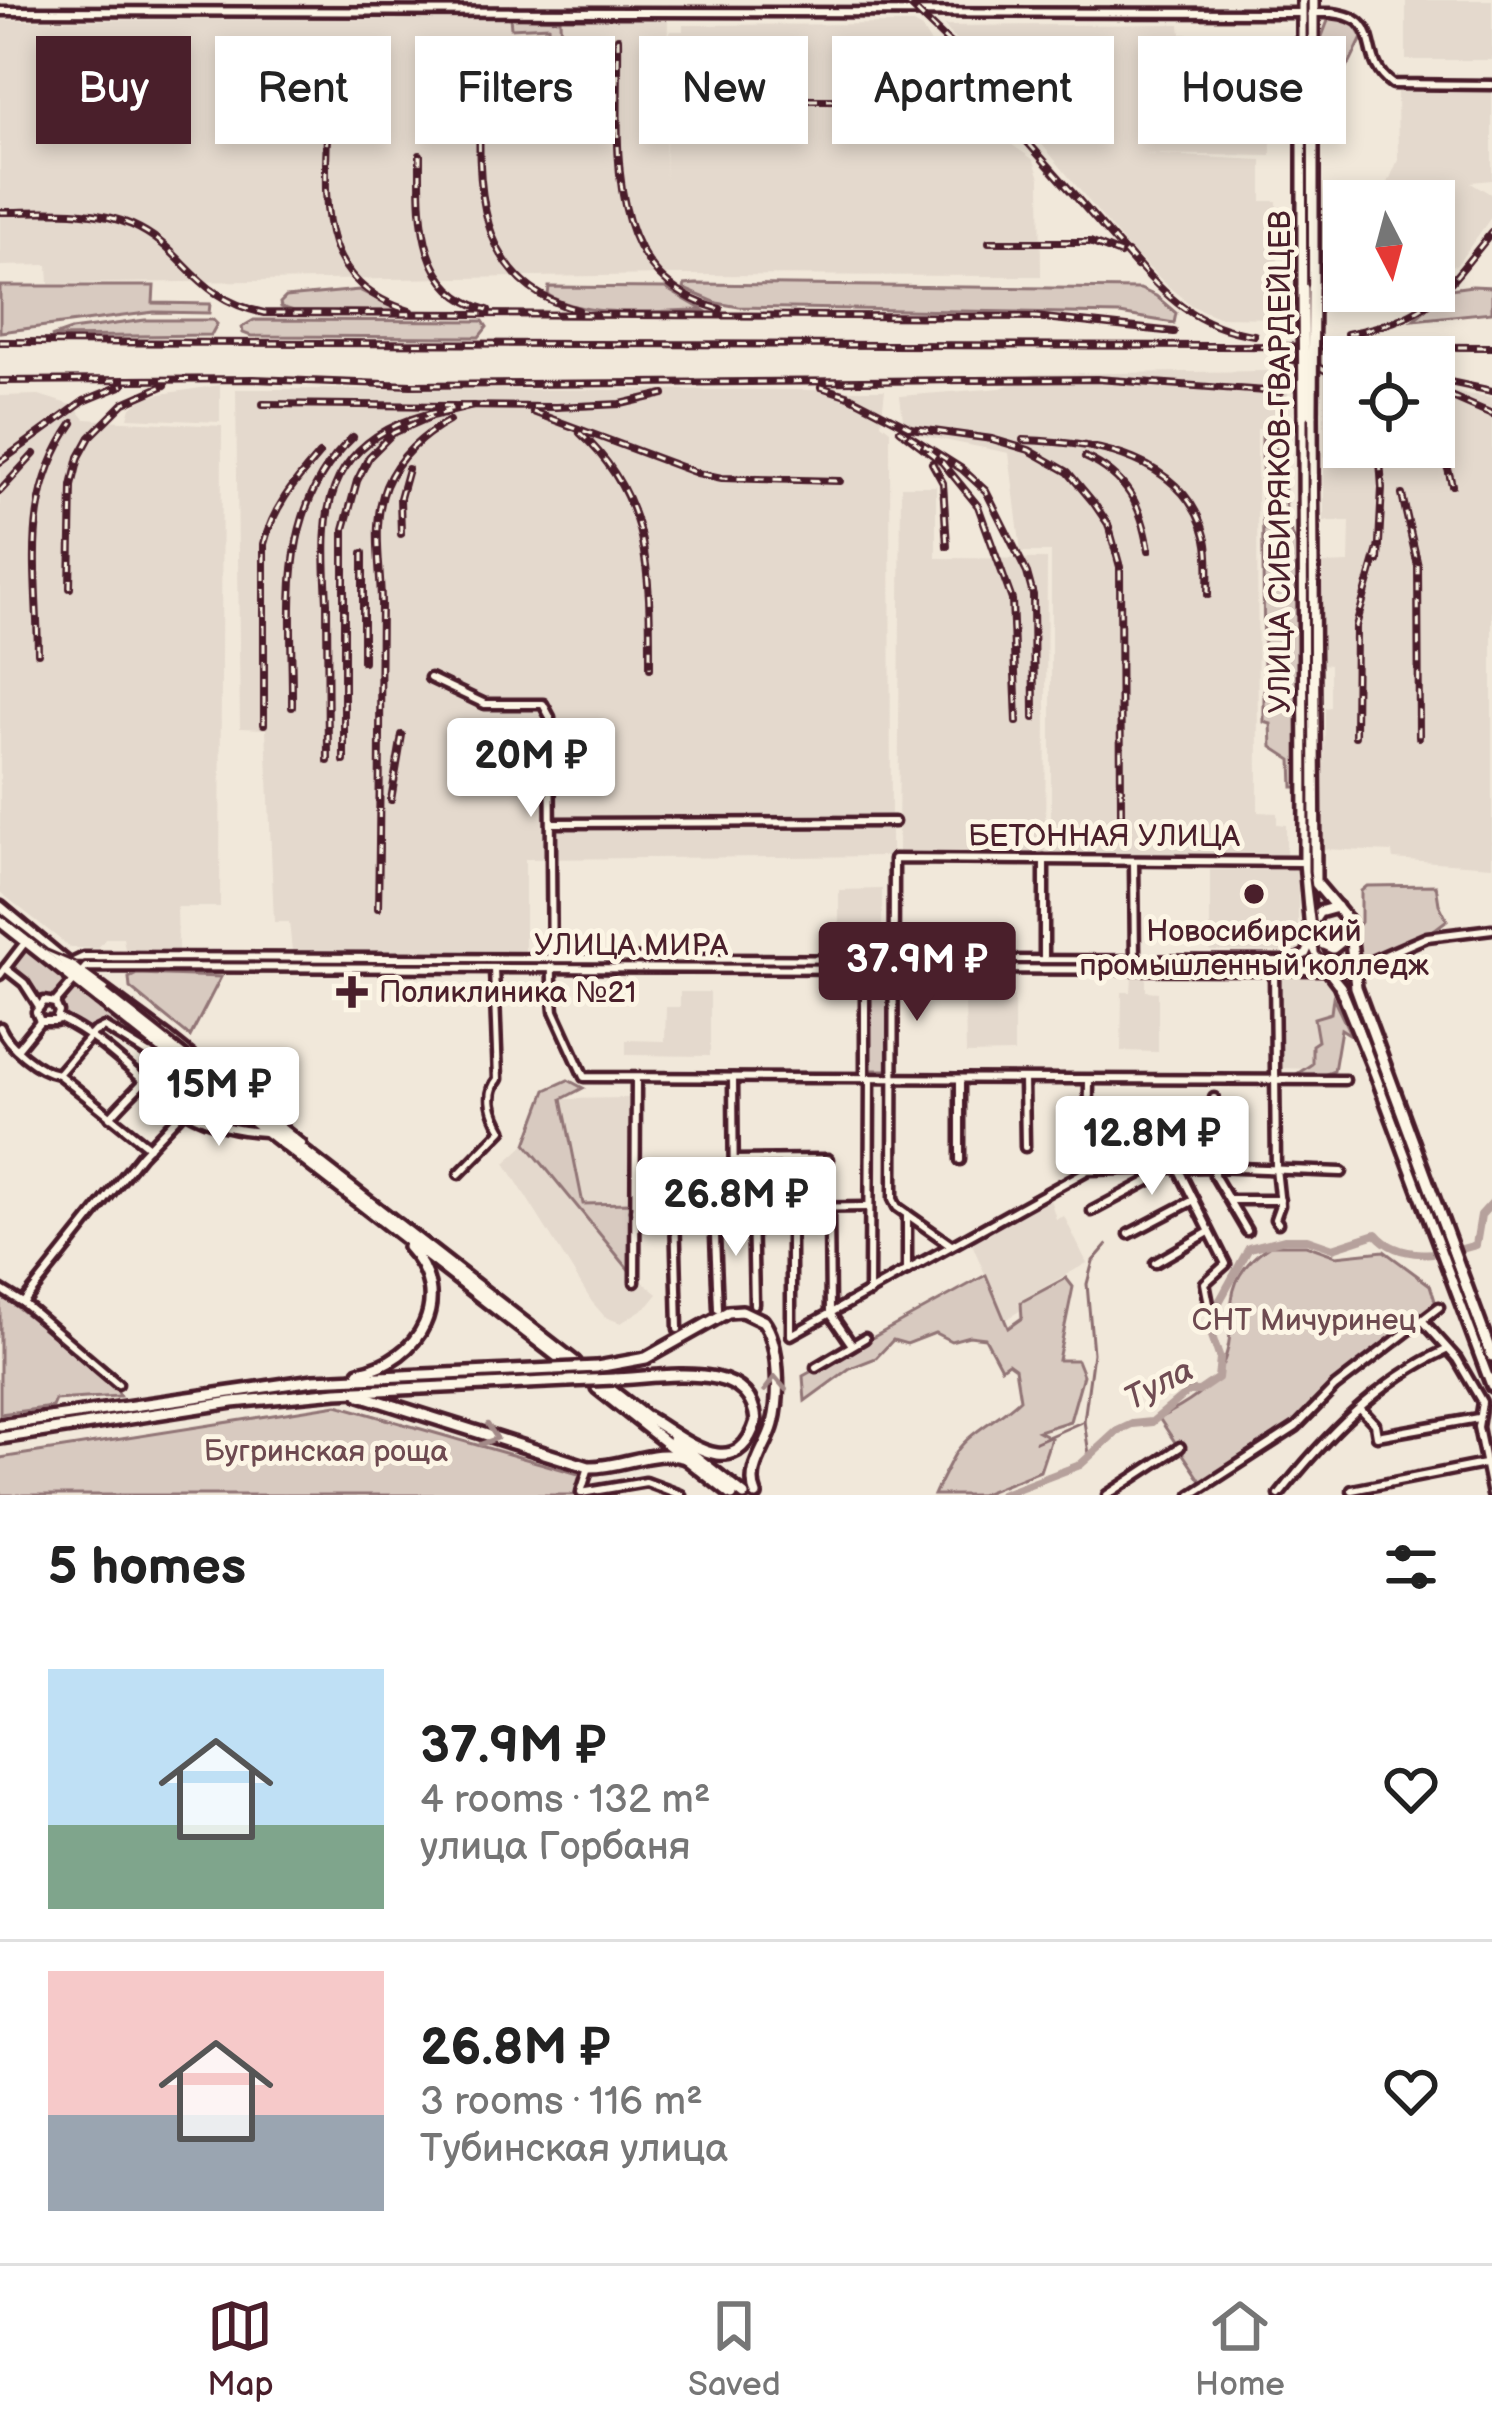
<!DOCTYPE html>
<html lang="en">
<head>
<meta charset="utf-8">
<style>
  :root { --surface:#fff; --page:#f2f2f2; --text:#222; --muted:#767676; --line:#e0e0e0; --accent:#4a1f2b }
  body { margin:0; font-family:"Balsamiq Sans",sans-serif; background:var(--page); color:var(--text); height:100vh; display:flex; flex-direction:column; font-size:45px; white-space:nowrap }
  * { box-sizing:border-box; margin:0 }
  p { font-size:39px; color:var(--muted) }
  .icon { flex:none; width:66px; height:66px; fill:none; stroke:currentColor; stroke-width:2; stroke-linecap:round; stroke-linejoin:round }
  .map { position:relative; height:1495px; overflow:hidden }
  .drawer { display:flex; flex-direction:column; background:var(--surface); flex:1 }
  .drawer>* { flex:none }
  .top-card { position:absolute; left:36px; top:36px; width:1422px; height:108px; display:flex; gap:24px }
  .needle { width:78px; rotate:174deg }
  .fabs { position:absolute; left:1323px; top:180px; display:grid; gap:24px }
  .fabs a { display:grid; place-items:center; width:132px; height:132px; border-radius:0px; background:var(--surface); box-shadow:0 6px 18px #0003; font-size:60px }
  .price { position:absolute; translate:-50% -102px; padding:0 27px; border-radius:12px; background:#fff; color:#222; font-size:39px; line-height:78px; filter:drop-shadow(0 3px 6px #0008) }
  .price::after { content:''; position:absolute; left:50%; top:72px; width:36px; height:27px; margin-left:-18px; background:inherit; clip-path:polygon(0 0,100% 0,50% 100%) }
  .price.active { background:var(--accent); color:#fff }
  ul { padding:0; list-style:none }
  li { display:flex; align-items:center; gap:36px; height:300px; padding:0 48px }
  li+li { border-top:3px solid var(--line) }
  li span { display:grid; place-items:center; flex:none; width:336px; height:240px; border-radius:0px; color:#555 }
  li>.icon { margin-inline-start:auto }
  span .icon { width:144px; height:144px; fill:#fffc; stroke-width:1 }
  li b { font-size:51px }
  h2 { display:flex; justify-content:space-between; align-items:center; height:144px; padding:0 48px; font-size:51px }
  .tag { padding:0 42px; border-radius:0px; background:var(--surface); box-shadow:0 6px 18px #0003; font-size:42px; line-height:108px }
  .tag.active { background:var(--accent); color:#fff }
  .tab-bar { display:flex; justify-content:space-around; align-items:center; height:168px; border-top:3px solid var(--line); background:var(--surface); font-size:33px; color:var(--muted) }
  .tab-bar a { display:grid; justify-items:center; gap:6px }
  .tab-bar .active { color:var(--accent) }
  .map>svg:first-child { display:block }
</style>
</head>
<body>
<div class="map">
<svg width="1492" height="1495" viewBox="0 0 1492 1495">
  <rect width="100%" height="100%" fill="#f1e8da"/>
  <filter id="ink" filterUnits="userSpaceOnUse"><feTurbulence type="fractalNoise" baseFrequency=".00833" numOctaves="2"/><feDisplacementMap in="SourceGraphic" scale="24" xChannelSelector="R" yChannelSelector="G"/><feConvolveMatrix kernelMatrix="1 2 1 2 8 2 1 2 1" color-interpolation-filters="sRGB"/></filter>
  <g filter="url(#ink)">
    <g fill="#e4d9cd">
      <rect x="1406" y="0" width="86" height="60"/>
      <path d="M668,18l-3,162 5,-149h13v-6l230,-1 9,5 31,50 10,32 71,49 6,18 1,98 -372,-1 -620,9 -1,-19 -48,1v-246z"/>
      <path d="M1180,24l1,10h78l10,9 2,113 -129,-2 120,6v41h15l2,117 -61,-1 -26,-11 -22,-18 -44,-42 -182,-220z"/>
      <path d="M1397,91h95v89l-21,2 21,13v21l-36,50 -22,-5v-60h-46v-18l10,-23z"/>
      <path d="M1267,371l11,5 10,13 1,39 -32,1 1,383 19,1v11l9,1v29h-235v-302h-30l-12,-99 -90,-18 -15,-8 -4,-31 101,-8 33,-14z"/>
      <path d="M1324,375l20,3v69h90v-57l58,7v469l-99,-7 -1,-7 -69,-3 2,-141 5,-1v-42l-7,-1v-100l26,-1 1,-42h-26z"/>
      <path d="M220,385v37l-92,-4 3,-11 17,-11z"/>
      <path d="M236,389l649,1 -4,33 9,7 1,426 -366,3v93l-233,-1 -3,-29h-15l-8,-193 -26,-1z"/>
      <path d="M39,395l35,11 11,13 137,7 -2,481h-43l1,43 -53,-1 -2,-11h-17l-8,10h-27l-71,-56v-496z"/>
      <path d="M901,486h35v72l111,1 -2,295 -147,-1z"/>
      <path d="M1210,870h88v82l-88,-1z"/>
      <path d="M882,889v45l-43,-1v-43z"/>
      <path d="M1280,974l37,1 10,6 21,46 -11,5 -23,37 -35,-1z"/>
      <path d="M1132,976h14v15l12,1v60l-37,-1 1,-59h9z"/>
      <path d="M680,992h30v64l-84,-1v-15l39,1 1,-34h14z"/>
      <path d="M1014,996v57l-48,1 -1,-57z"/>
      <path d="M628,1098l2,105 -47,2 -21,-106z"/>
      <path d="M526,1144l104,127 28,23 -9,11 -28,18 -16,-6 -13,-15 -87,-139z"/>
      <path d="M1048,1192l8,27 8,-3 23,47 -69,39 3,8 -16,10 -36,-83z"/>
    </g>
    <g fill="#d8cac0" stroke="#917476" stroke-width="3">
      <path d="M510,17l50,2 4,120 -31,1v-6l18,-1 1,-13h-14l-1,-23 -29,-3v-39l3,-4 38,-1 -1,-24 -37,2z"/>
      <path d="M1329,18l23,3 10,17 -12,25 -10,10 -19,-2v-32z"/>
      <path d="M696,284l444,5 16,7 20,17 -2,10 -54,-9 -381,-7 -22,-4 -33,-14 1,-4z"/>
      <path d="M0,286h154l-1,17 57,1 -1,9 -55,-1 -154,20z"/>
      <path d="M1472,286l20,1v25l-79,8 37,-31z"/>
      <path d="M549,287l116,1 38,22c-47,0 -113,10 -155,-15z"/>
      <path d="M359,290l42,21h-107l-13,-4 -1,-4 6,-6z"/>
      <path d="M145,320h68l4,4 -6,11 -160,2 20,-7z"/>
      <path d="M254,320l229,1 4,6 -8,10 -228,-1 -8,-3 -1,-6z"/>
      <path d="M1262,437l7,1c28,36 5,69 28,106l2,243h-6l-1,-27 -20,-13 -1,-23 -7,-2v-31l8,-5 2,-8 -3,-4 -7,3z"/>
      <path d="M1367,886l69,-1 3,19 8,16 -21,16 -59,25 -8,-1 -3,-31 5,-7v-31z"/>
      <path d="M27,945l44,35 -16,21 -18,-1 -29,-31z"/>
      <path d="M137,974l84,3 -31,60 -60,-49 -1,-10z"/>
      <path d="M75,983l83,65 -5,7c-19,-14 -38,-37 -61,-24l-29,-17 -5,-11z"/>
      <path d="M867,985h24v85h-23z"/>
      <path d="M1333,998l18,37 -10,-6 -7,42 -18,7 -22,-2 18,-12v-19l6,-4 -4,-23 17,-5z"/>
      <path d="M168,1058l89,70c-43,0 -71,-19 -102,-46z"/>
      <path d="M568,1080l15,8 -21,11 21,105 47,-1v68l-104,-127 20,-54z"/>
      <path d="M1270,1245h36l30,11 48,-5 46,34 6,19 -15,17 -126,103 -90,63 -46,-69c21,-10 48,-25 60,-46 27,-50 -11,-85 51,-127z"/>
      <path d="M986,1275l22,53 14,-10 -1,-16 45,-24 7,9 -15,73h19l6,15 -13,46 -32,10 13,7 -11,33 -60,24h-46c3,-7 19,-39 23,-44 15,-21 45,-34 63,-52l-5,-31 -7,-5 -7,5 -16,-30 -16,-2 -18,5 -16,-8 -28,11 -14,-4 -17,18 -26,10 -45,33 -2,-25z"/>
      <path d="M0,1294l113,87 7,15 -65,4 -3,7 -52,7z"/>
      <path d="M337,1405l245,70 -5,20h-577v-37z"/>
    </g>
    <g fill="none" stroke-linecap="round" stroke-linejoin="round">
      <g stroke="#8b6d6f" stroke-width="3">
        <path d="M1036,1442l48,-21"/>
        <path d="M1080,1465l9,-11 -5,-33 9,-68 -6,-69 6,-23 14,-16"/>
      </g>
      <path stroke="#b6a19c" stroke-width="8" d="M1001,1495l79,-30 37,-34 15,-7 20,-2 37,-31h10l19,-13 2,-19 -8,-23 1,-23 36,-65 36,-9h22l26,9 43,-14c22,27 68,21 100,11l5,-30 11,-12"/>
      <g stroke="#4a1f2b" stroke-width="15">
        <g id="minor">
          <path d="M0,11l1332,2c56,6 24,45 60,71l100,1"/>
          <path d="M430,678l55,26h58l7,13 2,272 2,22 30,66 761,3"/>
          <path d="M552,823l342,-1"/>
          <path d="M1134,862l1,99"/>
          <path d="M1044,960v-100"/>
          <path d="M67,965l17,-8 1209,4 13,-7 4,-9"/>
          <path d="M6,967l20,-26"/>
          <path d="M865,969v108"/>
          <path d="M1274,970l2,198 4,37 -5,14 3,4"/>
          <path d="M0,975l5,-7 19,15 14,22"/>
          <path d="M85,975l84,62 133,107"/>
          <path d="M58,1018c83,40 100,109 207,114"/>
          <path d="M40,1021h16l3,-9 -4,-9"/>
          <path d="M0,1027c8,19 38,44 58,47l91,73"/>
          <path d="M18,1048l22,-27 -4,-9 8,-11 11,2 31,-36 1249,3 18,-1 74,-32 65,-8"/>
          <path d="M58,1074l36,-42 10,-5 44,27 11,1 7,-8"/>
          <path d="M733,1078l1,131"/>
          <path d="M1024,1079l1,68"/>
          <path d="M1214,1098v77l33,56"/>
          <path d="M110,1117c20,-23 39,-39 58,-62"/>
          <path d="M734,1160l94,-1"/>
          <path d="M960,1160v-81"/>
          <path d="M1178,1168l48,96 -21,19 4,21"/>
          <path d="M1088,1170l1,-90"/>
          <path d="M459,1174l43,-44c-9,-16 -17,-35 -4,-51l-4,-111"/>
          <path d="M1230,1200h50"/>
          <path d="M791,1208v127l297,-165 124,-3 130,5"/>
          <path d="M829,1208l1,105 22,32"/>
          <path d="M752,1209l2,95"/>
          <path d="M635,1210l233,-3"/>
          <path d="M675,1210l3,119"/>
          <path d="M714,1211l4,98"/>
          <path d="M1092,1211l58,-31 3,-13"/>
          <path d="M907,1214v57"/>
          <path d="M1129,1234l65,-34"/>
          <path d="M951,1245l-54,-38 -4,-8 1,-340 409,3"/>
          <path d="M1155,1263l54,-31"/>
          <path d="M635,1282l1,-204"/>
          <path d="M0,1289l23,14 95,81"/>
          <path d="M869,1293l1,-215"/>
          <path d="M23,1303l118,-148 41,-43"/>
          <path d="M1422,1320l35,39 25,43 -4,25 14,68"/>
          <path d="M816,1367l49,-29"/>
          <path d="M1361,1409l14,15 2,12 101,-18"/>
          <path d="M1352,1490l132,-26"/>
          <path d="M581,1492l8,-25"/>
          <path d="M581,1493l65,-11 35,13"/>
          <path d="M1107,1495l73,-48"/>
          <path d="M1191,1495l105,-68 39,-40 104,-80"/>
          <path d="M1279,1495c46,-58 99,-114 167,-145"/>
        </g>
      </g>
      <g stroke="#4a1f2b" stroke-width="18">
        <g id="major">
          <path d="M1303,0v288"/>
          <path d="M1313,288v-288"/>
          <path d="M1304,414l1,448 7,80 8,17 19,25 36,88 117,314"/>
          <path d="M1312,414l3,468 34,40 7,65 136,369"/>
          <path d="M0,907l104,87"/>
          <path d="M0,921l99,78"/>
          <path d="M1311,924l8,-12 18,-5"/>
          <path d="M1314,940l19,8 16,-13"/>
          <path d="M247,1107l328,255"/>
          <path d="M242,1112l324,251"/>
          <path d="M597,1367l49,-9 82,-46 14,-1 21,10c17,22 17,76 10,103 -6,24 -28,45 -17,71"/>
          <path d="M359,1372c61,-12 97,-74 49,-125"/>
          <path d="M614,1379c46,-1 137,-22 142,42 -20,66 -73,17 -108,-3"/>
          <path d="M607,1387l44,34"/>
          <path d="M597,1388l135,107"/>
          <path d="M360,1395l229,72c34,1 67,-21 99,-8"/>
          <path d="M0,1425l314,-45 240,-11"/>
          <path d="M0,1438l233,-36 104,-10 231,-11"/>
          <path d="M673,1439l71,56"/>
        </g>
      </g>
      <use href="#minor" stroke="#fcf5e5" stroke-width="6"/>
      <use href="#major" stroke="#fcf5e5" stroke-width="9"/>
      <g stroke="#4a1f2b" stroke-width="3">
        <path d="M1307,0l2,871 10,81 29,35 144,386"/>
        <path d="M0,913l47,37 28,12 1248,2 13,5"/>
      </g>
      <g stroke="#4a1f2b" stroke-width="8">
        <g id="rail">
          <path d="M904,0l59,56 54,63"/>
          <path d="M618,38c2,99 -21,240 102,271"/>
          <path d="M482,52c-1,96 -25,227 96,258"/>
          <path d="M683,99l273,2 33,10 34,26 114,129"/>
          <path d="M327,135c-3,77 -7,149 83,176"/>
          <path d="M420,155c0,59 -4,136 68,155"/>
          <path d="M0,212c43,0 91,-5 132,13 55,24 59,72 132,88l771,4 139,15"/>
          <path d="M989,242h101l30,12"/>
          <path d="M1128,253c37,43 67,74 126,82"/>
          <path d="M1347,334c84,-17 93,-38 145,-102"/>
          <path d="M0,342l1492,5"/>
          <path d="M1284,358l30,6 30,17"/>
          <path d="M0,381l254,-2 157,6 686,-6 183,13"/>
          <path d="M1445,381l47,10"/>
          <path d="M821,387l28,9 62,32 81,11 37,11 39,22 25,30 15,22 12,43 1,252"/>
          <path d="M1434,389l58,25"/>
          <path d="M263,404l293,3 65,-3 43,-10"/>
          <path d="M533,412l164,61 25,5 118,3"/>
          <path d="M1434,416l2,3"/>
          <path d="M580,433c72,65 70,146 70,235"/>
          <path d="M1023,440c72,2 163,17 183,99 4,17 2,37 2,56"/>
          <path d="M1434,442l14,27 4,16"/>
          <path d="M1085,457c42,19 57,49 64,93"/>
          <path d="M0,462l84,-61 39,-16"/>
          <path d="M932,463l11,20 4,63"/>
          <path d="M0,491l34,-37"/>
          <path d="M1402,495l16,71 1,171"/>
          <path d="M401,534l-1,-36 8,-29"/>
          <path d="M363,553v108"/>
          <path d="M1378,561l4,-73 -3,-41"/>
          <path d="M70,588l2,-102 7,-29 11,-20 34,-34 41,-18"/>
          <path d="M38,653c-1,-85 -17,-156 35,-230"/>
          <path d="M292,707c1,-97 -17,-197 61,-270"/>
          <path d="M1017,722l-5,-122 -34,-94 -36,-44 -42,-32 62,39 24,22 41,82 6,22 1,123"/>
          <path d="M264,724v-180c9,-37 31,-62 55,-90"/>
          <path d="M1355,736l1,-110 23,-81"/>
          <path d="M328,761c0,-53 -1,-105 -1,-158 -1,-24 -3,-50 -1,-74 5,-85 72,-115 147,-123l-41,10 -39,17 -24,24 -12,24 -13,48v232"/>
          <path d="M391,800l11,-65"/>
          <path d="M378,908c2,-101 2,-203 3,-304 0,-40 -10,-79 5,-118 12,-29 37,-51 63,-65"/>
        </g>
      </g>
      <use href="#rail" stroke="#fcf5e5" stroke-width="3" stroke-dasharray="9" stroke-linecap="butt"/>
      <g stroke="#4a1f2b" stroke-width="18" stroke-linecap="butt">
        <g id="major-bridge">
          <path d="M1303,288l1,126"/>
          <path d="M1312,414l1,-126"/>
          <path d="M104,994l143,113"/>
          <path d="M99,999l143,113"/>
          <path d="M554,1369l43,-2"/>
          <path d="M568,1381l46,-2"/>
        </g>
      </g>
      <use href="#major-bridge" stroke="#fcf5e5" stroke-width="9"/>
    </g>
    <defs><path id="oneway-chevron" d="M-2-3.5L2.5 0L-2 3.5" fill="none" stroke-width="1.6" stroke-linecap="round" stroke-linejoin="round" transform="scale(3)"/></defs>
    <g stroke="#a38a88">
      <use href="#oneway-chevron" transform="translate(775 1384) rotate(-92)"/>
      <use href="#oneway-chevron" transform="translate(490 1436) rotate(18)"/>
    </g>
  </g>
  <g fill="#4a1f2b" stroke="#fcf5e5" stroke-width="4.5">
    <circle cx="1254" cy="894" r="12"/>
    <path d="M346 974h12v12h12v12h-12v12h-12v-12h-12v-12h12z"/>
  </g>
  <g text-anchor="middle" stroke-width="10" stroke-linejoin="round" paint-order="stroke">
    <g font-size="30" fill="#4a1f2b" stroke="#fcf5e5">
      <text transform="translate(1280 462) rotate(-90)" y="10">УЛИЦА СИБИРЯКОВ-ГВАРДЕЙЦЕВ</text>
      <text x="1104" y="846">БЕТОННАЯ УЛИЦА</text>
      <text x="631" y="955">УЛИЦА МИРА</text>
    </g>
    <g font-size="30" fill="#4a1f2b" stroke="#fcf5e5">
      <text x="1254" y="941">Новосибирский<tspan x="1254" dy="34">промышленный колледж</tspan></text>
      <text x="379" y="1002" text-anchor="start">Поликлиника №21</text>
    </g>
    <g font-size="30" fill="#6e4a50" stroke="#fcf5e5">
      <text x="1304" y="1330">СНТ Мичуринец</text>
      <text x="326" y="1461">Бугринская роща</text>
    </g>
    <g font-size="33" font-style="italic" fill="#704c53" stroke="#fcf5e5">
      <text transform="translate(1158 1383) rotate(-28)" y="12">Тула</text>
    </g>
  </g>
</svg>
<div class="fabs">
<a><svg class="needle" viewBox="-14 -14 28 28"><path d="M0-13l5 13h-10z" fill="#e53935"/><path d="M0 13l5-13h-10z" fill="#767676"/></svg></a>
<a><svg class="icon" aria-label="locate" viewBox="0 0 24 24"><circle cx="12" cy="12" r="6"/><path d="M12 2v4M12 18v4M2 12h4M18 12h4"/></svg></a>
</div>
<b class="price" style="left:531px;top:820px">20M ₽</b>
<b class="price active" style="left:917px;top:1024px">37.9M ₽</b>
<b class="price" style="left:219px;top:1149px">15M ₽</b>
<b class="price" style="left:1152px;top:1198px">12.8M ₽</b>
<b class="price" style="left:736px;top:1259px">26.8M ₽</b>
<div class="top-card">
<a class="tag active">Buy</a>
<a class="tag">Rent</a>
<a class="tag">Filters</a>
<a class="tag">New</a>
<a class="tag">Apartment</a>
<a class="tag">House</a>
</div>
</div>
<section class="drawer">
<h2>5 homes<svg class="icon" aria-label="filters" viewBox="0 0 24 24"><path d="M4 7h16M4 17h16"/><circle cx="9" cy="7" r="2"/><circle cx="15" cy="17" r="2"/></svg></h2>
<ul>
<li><span style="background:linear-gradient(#bfe0f5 65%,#7fa58c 0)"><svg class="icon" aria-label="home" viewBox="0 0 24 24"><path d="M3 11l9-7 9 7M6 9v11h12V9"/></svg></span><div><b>37.9M ₽</b><p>4 rooms · 132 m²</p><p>улица Горбаня</p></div><svg class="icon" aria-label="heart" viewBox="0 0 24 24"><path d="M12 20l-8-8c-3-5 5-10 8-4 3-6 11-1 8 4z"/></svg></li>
<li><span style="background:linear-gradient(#f6c9c9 60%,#9aa5b1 0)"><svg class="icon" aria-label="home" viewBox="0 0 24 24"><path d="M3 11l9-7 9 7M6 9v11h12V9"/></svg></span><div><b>26.8M ₽</b><p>3 rooms · 116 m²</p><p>Тубинская улица</p></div><svg class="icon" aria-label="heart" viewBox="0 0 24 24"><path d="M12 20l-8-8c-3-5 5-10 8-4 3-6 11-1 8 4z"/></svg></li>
</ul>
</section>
<nav class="tab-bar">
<a class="active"><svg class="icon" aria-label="map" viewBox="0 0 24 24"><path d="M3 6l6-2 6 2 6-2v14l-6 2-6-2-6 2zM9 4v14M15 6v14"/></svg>Map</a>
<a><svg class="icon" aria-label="saved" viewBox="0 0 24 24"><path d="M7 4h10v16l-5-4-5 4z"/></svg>Saved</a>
<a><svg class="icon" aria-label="home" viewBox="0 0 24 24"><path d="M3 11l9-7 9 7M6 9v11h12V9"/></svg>Home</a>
</nav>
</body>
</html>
